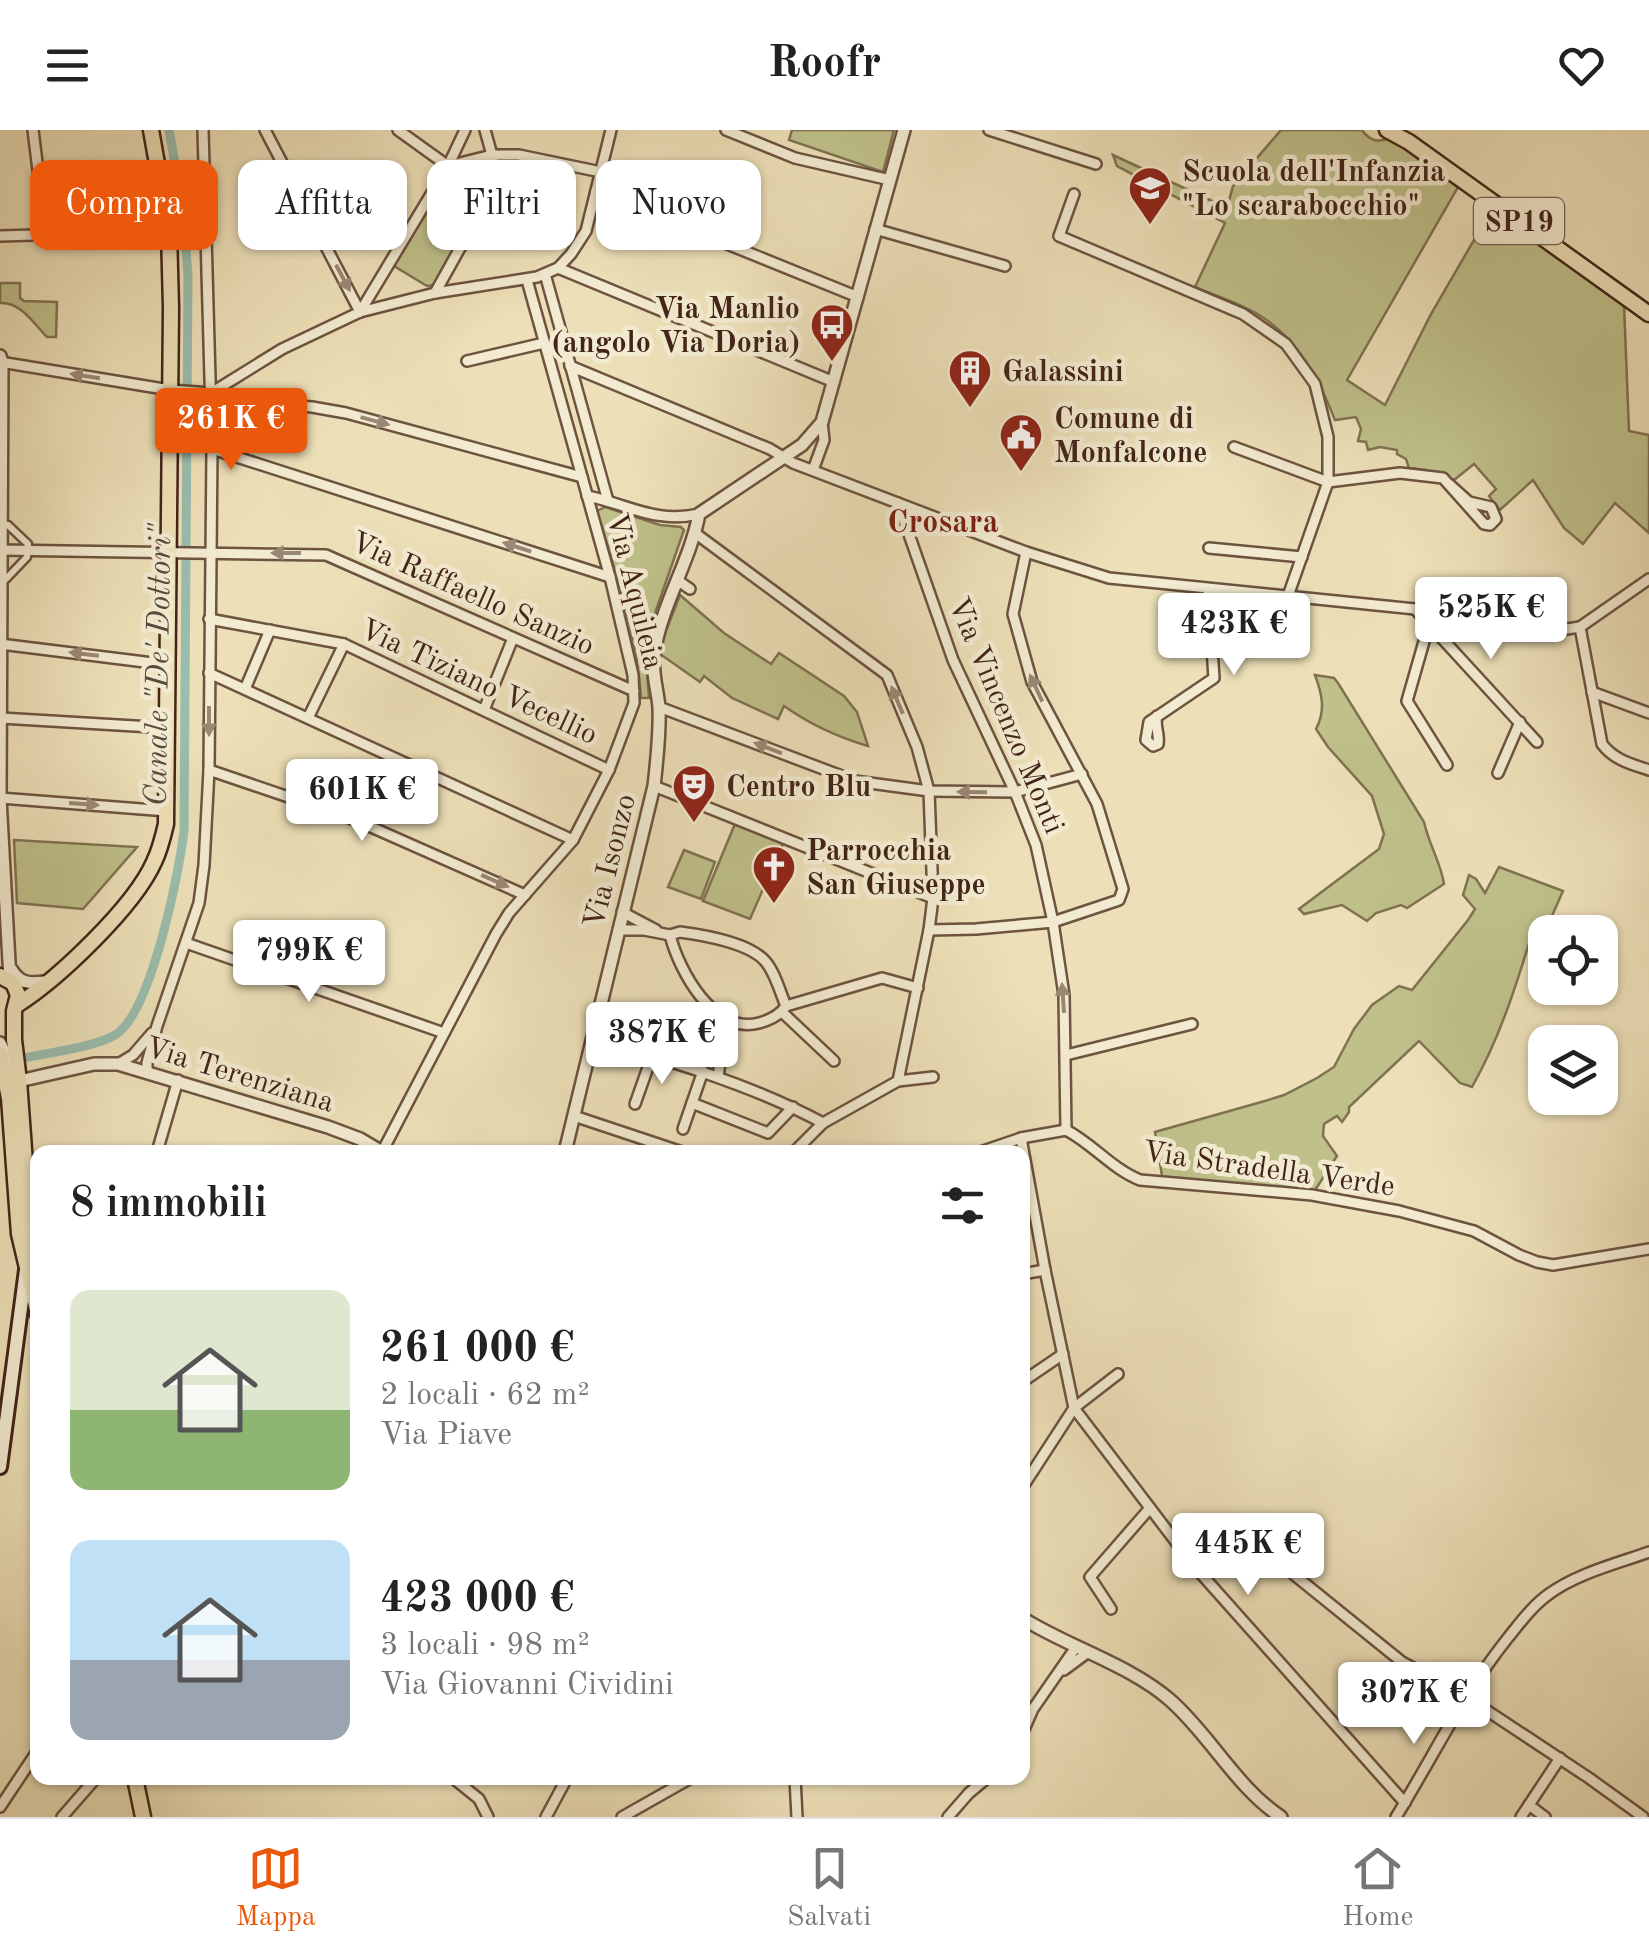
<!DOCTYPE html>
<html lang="it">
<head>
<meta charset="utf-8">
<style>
  :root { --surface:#fff; --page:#f2f2f2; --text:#222; --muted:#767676; --line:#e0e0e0; --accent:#ea580c }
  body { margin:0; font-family:"Old Standard TT",serif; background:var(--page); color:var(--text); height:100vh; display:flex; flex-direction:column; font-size:38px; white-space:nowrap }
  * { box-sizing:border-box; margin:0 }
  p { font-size:32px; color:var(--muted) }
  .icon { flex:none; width:55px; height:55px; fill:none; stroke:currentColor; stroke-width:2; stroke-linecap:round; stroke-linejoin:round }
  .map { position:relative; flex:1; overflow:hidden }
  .panel { position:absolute; left:30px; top:1015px; width:1000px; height:640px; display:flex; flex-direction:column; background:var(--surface); border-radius:20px; box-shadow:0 2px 8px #0004 }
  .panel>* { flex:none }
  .hud { position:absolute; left:30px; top:30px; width:1000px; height:90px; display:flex; gap:20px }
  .controls { position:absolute; left:1528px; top:785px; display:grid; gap:20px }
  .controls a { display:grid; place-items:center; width:90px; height:90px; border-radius:20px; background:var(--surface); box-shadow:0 2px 8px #0004; font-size:50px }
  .price { position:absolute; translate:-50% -85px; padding:0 22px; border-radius:10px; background:#fff; color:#222; font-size:32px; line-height:65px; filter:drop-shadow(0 2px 5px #0008) }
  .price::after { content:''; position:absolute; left:50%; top:60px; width:30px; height:22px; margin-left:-15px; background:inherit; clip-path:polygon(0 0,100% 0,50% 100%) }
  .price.active { background:var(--accent); color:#fff }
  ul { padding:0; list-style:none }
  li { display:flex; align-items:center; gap:30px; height:250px; padding:0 40px }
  li span { display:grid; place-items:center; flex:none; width:280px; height:200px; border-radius:20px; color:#555 }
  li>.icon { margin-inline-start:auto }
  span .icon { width:120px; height:120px; fill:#fffc; stroke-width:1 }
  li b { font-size:42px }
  h2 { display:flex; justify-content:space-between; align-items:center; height:120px; padding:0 40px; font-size:42px }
  .pill { padding:0 35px; border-radius:20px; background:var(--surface); box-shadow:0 2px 8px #0004; font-size:35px; line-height:90px }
  .pill.active { background:var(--accent); color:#fff }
  header { display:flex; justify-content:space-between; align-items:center; height:130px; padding:0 40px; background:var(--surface); font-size:45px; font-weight:700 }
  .tab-bar { display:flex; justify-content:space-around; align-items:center; height:140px; border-top:2px solid var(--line); background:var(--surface); font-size:28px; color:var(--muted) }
  .tab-bar a { display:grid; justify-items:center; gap:5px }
  .tab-bar .active { color:var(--accent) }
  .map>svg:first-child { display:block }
</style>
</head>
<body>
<header><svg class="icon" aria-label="menu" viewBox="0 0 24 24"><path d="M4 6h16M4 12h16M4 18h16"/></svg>Roofr<svg class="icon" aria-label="heart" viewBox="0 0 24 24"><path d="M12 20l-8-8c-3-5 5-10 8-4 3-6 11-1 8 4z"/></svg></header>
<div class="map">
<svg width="1649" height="1687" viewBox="0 0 1649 1687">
  <rect width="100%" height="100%" fill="#ede0b8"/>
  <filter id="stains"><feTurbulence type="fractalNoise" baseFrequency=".002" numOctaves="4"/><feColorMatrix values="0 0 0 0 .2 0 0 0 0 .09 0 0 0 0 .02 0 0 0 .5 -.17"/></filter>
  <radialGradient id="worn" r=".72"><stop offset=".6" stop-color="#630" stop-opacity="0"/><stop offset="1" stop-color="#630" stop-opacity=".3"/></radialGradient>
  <g fill="#bfc08a" stroke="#807251" stroke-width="2.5">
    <path d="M792,0h102l-11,42 -94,-32z"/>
    <path d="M1281,0h81c8,11 16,13 28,8l68,49 -111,193 38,25 46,-91 61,-105 132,95 5,127 20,4v98l-34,-30 -32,41 -19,-16 -31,-48 -33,30 -11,-14 7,-7 -22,-25 -20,16 -28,-10 -17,-2 -3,-9 -9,-5v-4l-17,-3 -12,3 -2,-8 -8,-1 3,-12 -5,-12 -21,3c-16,-41 -37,-81 -76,-105 -19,-12 -43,-19 -64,-28l30,-64 -108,-57 -4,-11 114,53 6,-22z"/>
    <path d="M427,77l38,21 -31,57 -7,1 -33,-20z"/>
    <path d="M0,153h20v15l4,3 33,1 -1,35h-9c-13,-13 -27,-36 -47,-34z"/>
    <path d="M605,377l55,18 21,2 3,3 -39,112 4,56h-8c-4,-64 -26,-126 -44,-187z"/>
    <path d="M680,465l44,38 47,31 8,-11 65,43 13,16 11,34c-31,-9 -57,-21 -84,-40l-6,13 -46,-21 -28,-22 -4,6 -40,-28 4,-18z"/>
    <path d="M1315,545l19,3 4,5 86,139c5,23 17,41 20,62l-37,24 -6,-3 -25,8 -9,8 -25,-16 -38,9 -5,-5 80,-60 5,-15 -12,-38 -44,-49 -12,-18c10,-19 6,-35 -1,-54z"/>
    <path d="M737,689l48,20 -35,80 -47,-18z"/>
    <path d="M14,710l123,7 -54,62 -66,-6z"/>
    <path d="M684,720l31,12 -14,37 -33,-12z"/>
    <path d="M1499,737l64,24 -15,34 -12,-4c-18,58 -34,113 -64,166l-12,-4 -41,-42 -70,66v5l-7,10 -5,-6 -13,8 -1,12 14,20 -25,39 -149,-13 -8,-50 110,-31 19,-6 33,-17 17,-11 20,-38 18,-24 27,-19 13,4 56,-70 7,-11 -12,-14 6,-20 7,4 9,14z"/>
  </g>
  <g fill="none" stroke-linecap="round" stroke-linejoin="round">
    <path stroke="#99bdae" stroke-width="9" d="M24,928c27,-6 68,-10 91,-23 36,-21 64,-162 69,-204l4,-555 -5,-67 -14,-79"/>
    <g stroke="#6d5340" stroke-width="11">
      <path id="pedestrian" d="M0,448l6,1 21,-22 1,-13 -20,-19 -5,-1"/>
    </g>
    <g stroke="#6d5340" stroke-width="14">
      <g id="minor">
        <path d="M33,0l13,105"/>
        <path d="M265,0l95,182"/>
        <path d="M398,0l50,36 44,-11h27l82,17"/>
        <path d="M726,0l69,28 95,22"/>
        <path d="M989,0l107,34"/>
        <path d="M596,61l262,106"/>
        <path d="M1074,64l-15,42 184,78 43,30 29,40 13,53v45l-40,114"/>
        <path d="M875,99l130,37"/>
        <path d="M0,106l169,-5"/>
        <path d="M558,138l276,114"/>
        <path d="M545,144l63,227"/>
        <path d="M435,163l60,-108 -3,-30 -7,-25"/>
        <path d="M360,182l88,-146 17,-36"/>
        <path d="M467,231l77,-18"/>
        <path d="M0,232l170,28 41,3 71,-44 78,-37 75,-19 102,-16 21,-9 13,-14 15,-23 25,-101"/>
        <path d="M570,236l200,83 23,14 233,89 83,26 306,31 89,16 50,6 26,-4 69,-48"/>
        <path d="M211,263l11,7 90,7 34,6 236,64"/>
        <path d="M1234,317l94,35 72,-9 43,5 41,46 6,1 6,-6 -5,-12 -22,-5 -20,-18"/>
        <path d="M212,319l398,128"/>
        <path d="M813,340l11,-30 -2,-18"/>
        <path d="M587,366c41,8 68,28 112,18"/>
        <path d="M898,373l55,157 62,132 21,53 17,77 11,73 2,135"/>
        <path d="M695,403l192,142 30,72 12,44 4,107 -4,32 -31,151"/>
        <path d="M1209,418l93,9"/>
        <path d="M0,420l326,5 308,136"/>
        <path d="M677,450l13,9"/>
        <path d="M1415,479l122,133"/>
        <path d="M209,489l135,25 265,126"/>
        <path d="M1429,494l-22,77 40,64"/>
        <path d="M1580,497l22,117c12,16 29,20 47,26"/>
        <path d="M0,514l169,21"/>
        <path d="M209,543l364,167"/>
        <path d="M245,559l25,-59"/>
        <path d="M1592,562l57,21"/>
        <path d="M659,577l196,74 74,10 86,1 67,-18"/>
        <path d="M484,580l29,-72"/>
        <path d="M1157,586c-3,10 3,18 1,28l-5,2 -7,-6 3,-18 65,-44 -6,-89"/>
        <path d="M1,588l167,10"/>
        <path d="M308,588l36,-74"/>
        <path d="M209,640l144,49 172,76"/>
        <path d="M1498,643l22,-51"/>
        <path d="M654,656l279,112"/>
        <path d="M0,668l167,13"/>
        <path d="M622,782l34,18"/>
        <path d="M618,800h26l26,5"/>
        <path d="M929,800l47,-1 77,-7 66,-22 4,-11 -26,-85 -65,-122 -19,-68 13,-62"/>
        <path d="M680,802c23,3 69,11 85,29 10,11 15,31 21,45 -6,9 -16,14 -27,17 -45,12 -80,-52 -89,-88z"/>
        <path d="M186,813l258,90"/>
        <path d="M786,876l96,-28 36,10"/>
        <path d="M782,882l52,49"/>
        <path d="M592,909c79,22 158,45 231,84"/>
        <path d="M1066,925l126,-31"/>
        <path d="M118,934l15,-9 19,-22"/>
        <path d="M147,941v-8l10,-37 42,-123 5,-38 5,-95 3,-321 -9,-319"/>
        <path d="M718,947l8,-58"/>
        <path d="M692,973l76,30 25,-26"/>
        <path d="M635,974l17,-48"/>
        <path d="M574,986l108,36"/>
        <path d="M683,999l20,-58"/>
        <path d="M1066,1000c27,14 46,39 74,50l172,15 87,16 75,20 45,24 18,7 16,3 96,-16"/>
        <path d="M1021,1008l24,132 29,138 121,159 210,236"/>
        <path d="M157,1022l21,-72"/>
        <path d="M382,1022l114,-218 13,-21 64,-73 36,-70 25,-67 -1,-28 -23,-98 -83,-297"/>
        <path d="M794,1022l29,-29 75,-42 35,-4"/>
        <path d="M980,1022l41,-14 45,-8"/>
        <path d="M1022,1144l23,-4"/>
        <path d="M1022,1252l41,-28"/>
        <path d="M1022,1358l52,-80 44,-34"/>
        <path d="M1251,1410l151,122 63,34 124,82 54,39"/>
        <path d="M1111,1479l-21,-32 60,-69"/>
        <path d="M1064,1540l23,-17"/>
        <path d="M1022,1604l11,-25 43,-62"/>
        <path d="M453,1648l26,21 9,18"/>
        <path d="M795,1648l2,39"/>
        <path d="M1529,1675l16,12"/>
        <path d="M0,1677l38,-57"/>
        <path d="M62,1687l34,-39"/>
        <path d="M546,1687l21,-39"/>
        <path d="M622,1687l69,-39"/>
        <path d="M948,1687l21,-24 18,-15"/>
        <path d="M1396,1687c37,-60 67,-123 111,-178 13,-16 25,-33 42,-45 29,-21 67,-30 100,-42"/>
        <path d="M1521,1687l39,-59"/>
      </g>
    </g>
    <g stroke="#6d5340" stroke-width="16">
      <g id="tertiary">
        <path d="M0,226l2,6 -2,436 10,182"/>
        <path d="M11,839c8,14 18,15 33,13"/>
        <path d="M0,913c7,12 8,31 19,38l75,-17h24l210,63 32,12 22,13"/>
        <path d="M565,1022l89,-366c3,-26 6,-52 5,-78 -1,-17 -8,-37 -5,-54 7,-49 36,-92 45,-140l103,-69 20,-23 82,-292"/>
        <path d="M1022,1488c46,29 108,47 148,82 40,35 66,87 111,117"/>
      </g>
    </g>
    <g stroke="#422418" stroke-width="18">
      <path id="secondary" d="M0,1337l26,-197"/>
    </g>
    <g stroke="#422418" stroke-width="19">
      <g id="primary">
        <path d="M1387,0l22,12 240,172"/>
        <path d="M0,846l13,7 5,12 -4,16v29l5,41 11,150 -3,36"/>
        <path d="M17,875c41,-26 117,-98 137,-143 6,-12 9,-25 12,-38l5,-516 -2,-77 -18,-101"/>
        <path d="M0,924l9,44 10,136 19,80"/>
        <path d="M135,1648l8,39"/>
      </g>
    </g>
    <use href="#pedestrian" stroke="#f3ebd1" stroke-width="6"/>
    <use href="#minor" stroke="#f3ebd1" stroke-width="9"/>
    <use href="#tertiary" stroke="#f3ebd1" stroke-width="11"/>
    <use href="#secondary" stroke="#f3ebd1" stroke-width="12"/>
    <use href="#primary" stroke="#ede0b8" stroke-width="14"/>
  </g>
  <defs><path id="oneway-solid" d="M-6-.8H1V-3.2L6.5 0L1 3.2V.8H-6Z" transform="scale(2.5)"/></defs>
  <g fill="#9a8874">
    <use href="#oneway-solid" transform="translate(343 148) rotate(62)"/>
    <use href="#oneway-solid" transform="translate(85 246) rotate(-171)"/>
    <use href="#oneway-solid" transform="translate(375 291) rotate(15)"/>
    <use href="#oneway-solid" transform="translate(517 417) rotate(-162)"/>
    <use href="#oneway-solid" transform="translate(286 423) rotate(180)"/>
    <use href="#oneway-solid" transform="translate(84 524) rotate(-173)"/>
    <use href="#oneway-solid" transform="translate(1036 558) rotate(-115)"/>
    <use href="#oneway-solid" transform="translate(897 570) rotate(-113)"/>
    <use href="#oneway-solid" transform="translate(209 591) rotate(90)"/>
    <use href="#oneway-solid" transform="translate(768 618) rotate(-159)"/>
    <use href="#oneway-solid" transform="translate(972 662) rotate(-179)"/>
    <use href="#oneway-solid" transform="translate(84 674) rotate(4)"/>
    <use href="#oneway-solid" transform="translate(495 751) rotate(24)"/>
    <use href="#oneway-solid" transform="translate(1063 868) rotate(-94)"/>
  </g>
  <defs>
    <g id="school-pin" transform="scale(2.25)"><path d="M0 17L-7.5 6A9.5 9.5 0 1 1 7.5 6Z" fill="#8f2418" stroke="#f3ebd1"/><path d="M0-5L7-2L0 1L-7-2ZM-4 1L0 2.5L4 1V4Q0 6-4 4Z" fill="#fff"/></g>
    <g id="bus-pin" transform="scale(2.25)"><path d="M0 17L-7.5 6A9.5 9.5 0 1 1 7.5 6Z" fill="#8f2418" stroke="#f3ebd1"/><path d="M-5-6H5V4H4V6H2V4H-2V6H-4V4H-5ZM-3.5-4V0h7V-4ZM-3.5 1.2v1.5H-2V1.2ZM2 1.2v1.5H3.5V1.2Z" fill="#fff"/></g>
    <g id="building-pin" transform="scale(2.25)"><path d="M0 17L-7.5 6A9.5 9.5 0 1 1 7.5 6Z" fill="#8f2418" stroke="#f3ebd1"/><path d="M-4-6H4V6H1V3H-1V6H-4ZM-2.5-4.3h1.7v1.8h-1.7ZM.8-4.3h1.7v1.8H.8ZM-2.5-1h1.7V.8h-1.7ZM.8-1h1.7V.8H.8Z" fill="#fff"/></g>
    <g id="civic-pin" transform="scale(2.25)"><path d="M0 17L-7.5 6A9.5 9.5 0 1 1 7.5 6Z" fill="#8f2418" stroke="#f3ebd1"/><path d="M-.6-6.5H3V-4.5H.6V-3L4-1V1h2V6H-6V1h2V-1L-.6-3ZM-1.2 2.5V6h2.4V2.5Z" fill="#fff"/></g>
    <g id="theatre-pin" transform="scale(2.25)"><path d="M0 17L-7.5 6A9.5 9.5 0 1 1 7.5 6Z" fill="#8f2418" stroke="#f3ebd1"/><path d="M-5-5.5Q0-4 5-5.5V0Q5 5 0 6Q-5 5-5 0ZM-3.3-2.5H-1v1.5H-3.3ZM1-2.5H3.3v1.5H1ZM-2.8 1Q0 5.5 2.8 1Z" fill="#fff"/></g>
    <g id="church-pin" transform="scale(2.25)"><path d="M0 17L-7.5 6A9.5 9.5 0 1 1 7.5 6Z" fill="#8f2418" stroke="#f3ebd1"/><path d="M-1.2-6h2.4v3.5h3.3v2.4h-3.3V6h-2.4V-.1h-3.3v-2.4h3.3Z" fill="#fff"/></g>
  </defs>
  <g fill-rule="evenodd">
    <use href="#school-pin" x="1150" y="58"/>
    <use href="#bus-pin" x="832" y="195"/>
    <use href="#building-pin" x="970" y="241"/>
    <use href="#civic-pin" x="1021" y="305"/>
    <use href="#theatre-pin" x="694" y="656"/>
    <use href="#church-pin" x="774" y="737"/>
  </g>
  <g text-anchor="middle" stroke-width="9" stroke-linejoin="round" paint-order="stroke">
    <rect fill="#f3ebd1" stroke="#776050" stroke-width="2.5" x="1474" y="68" width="90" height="46" rx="8"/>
    <g font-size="28" font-weight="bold" fill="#422418">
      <text x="1519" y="101">SP19</text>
    </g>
    <g font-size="30" font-weight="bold" fill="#422418" stroke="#f3ebd1" text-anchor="start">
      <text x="1182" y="51">Scuola dell'Infanzia<tspan x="1182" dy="34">"Lo scarabocchio"</tspan></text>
      <text x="800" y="188" text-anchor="end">Via Manlio<tspan x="800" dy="34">(angolo Via Doria)</tspan></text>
      <text x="1002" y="251">Galassini</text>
      <text x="1054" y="298">Comune di<tspan x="1054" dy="34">Monfalcone</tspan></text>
      <text x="726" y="666">Centro Blu</text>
      <text x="806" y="730">Parrocchia<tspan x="806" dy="34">San Giuseppe</tspan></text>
    </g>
    <g font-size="30" fill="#422418" stroke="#f3ebd1">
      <text transform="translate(636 461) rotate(76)" y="10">Via Aquileia</text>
      <text transform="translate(473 463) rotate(24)" y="10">Via Raffaello Sanzio</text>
      <text transform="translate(479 551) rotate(25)" y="10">Via Tiziano Vecellio</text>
      <text transform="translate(1007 585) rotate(67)" y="10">Via Vincenzo Monti</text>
      <text transform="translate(609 731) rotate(-76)" y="10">Via Isonzo</text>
      <text transform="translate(240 944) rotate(17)" y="10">Via Terenziana</text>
      <text transform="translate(1269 1038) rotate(8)" y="10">Via Stradella Verde</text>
    </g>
    <g font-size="32" font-weight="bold" fill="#7a1f14" stroke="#f3ebd1">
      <text x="943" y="402">Crosara</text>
    </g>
    <g font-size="32" font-style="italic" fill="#584a3e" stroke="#f3ebd1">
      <text transform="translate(157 535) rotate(-89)" y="11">Canale "De' Dottori"</text>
    </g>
  </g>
  <rect width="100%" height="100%" filter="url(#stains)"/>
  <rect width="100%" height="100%" fill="url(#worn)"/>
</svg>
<div class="controls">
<a><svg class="icon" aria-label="locate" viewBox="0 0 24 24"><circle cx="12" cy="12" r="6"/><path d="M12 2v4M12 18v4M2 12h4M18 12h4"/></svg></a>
<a><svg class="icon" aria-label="layers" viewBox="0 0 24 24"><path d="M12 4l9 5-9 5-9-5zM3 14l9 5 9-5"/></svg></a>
</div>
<b class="price active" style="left:231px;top:343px">261K €</b>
<b class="price" style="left:1491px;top:532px">525K €</b>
<b class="price" style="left:1234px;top:548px">423K €</b>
<b class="price" style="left:362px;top:714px">601K €</b>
<b class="price" style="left:309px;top:875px">799K €</b>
<b class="price" style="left:662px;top:957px">387K €</b>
<b class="price" style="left:1248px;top:1468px">445K €</b>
<b class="price" style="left:1414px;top:1617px">307K €</b>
<div class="hud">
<a class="pill active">Compra</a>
<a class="pill">Affitta</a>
<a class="pill">Filtri</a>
<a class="pill">Nuovo</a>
</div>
<section class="panel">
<h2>8 immobili<svg class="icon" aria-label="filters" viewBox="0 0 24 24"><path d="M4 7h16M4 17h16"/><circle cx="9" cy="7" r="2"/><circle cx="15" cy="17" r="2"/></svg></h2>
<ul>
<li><span style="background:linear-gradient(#dfe7d0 60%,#8fb573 0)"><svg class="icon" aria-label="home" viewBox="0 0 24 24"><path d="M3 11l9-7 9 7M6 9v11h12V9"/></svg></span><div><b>261 000 €</b><p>2 locali · 62 m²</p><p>Via Piave</p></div></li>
<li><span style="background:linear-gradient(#bfe0f5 60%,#9aa5b1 0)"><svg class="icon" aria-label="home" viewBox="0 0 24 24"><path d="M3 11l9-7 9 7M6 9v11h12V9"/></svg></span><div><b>423 000 €</b><p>3 locali · 98 m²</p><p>Via Giovanni Cividini</p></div></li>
</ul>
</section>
</div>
<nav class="tab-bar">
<a class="active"><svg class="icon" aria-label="map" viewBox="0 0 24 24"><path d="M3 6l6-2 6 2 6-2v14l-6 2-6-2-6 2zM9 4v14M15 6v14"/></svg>Mappa</a>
<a><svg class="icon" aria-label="saved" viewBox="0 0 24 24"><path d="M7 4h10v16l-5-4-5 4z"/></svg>Salvati</a>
<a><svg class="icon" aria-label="home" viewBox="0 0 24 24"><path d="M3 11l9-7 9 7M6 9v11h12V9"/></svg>Home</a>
</nav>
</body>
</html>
